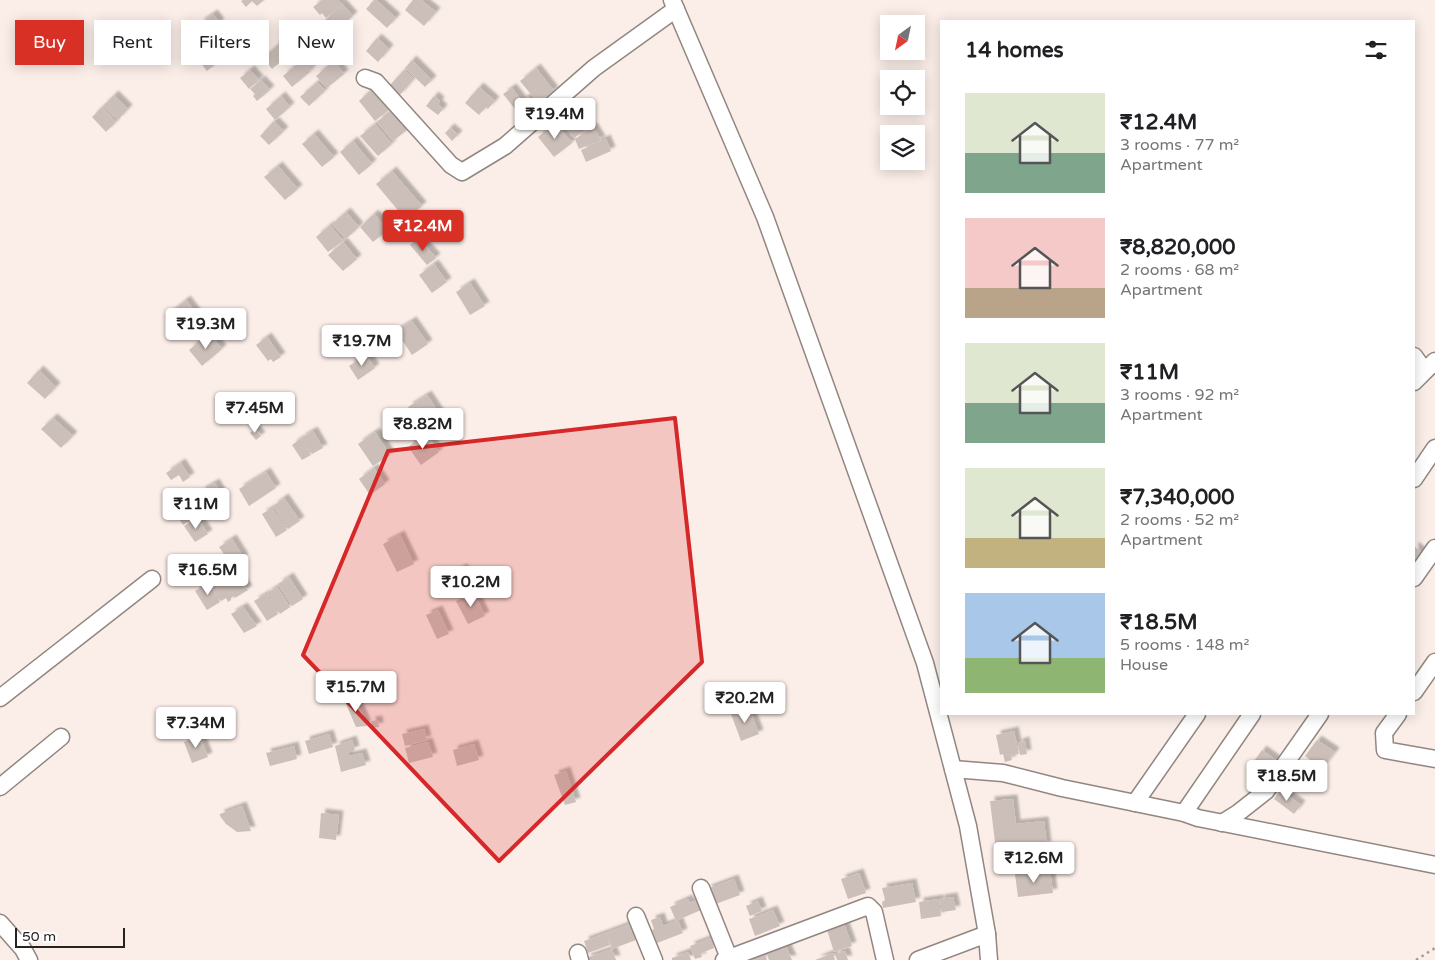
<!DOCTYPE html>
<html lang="en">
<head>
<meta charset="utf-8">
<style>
  :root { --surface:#fff; --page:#f6f6f6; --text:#202124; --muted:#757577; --accent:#d93025 }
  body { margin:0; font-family:"Varela Round",sans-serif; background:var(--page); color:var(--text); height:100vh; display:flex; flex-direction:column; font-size:19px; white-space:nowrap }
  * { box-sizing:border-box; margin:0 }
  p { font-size:16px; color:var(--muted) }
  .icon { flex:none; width:28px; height:28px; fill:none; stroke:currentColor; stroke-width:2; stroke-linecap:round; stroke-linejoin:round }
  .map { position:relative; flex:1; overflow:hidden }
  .sheet { position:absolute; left:940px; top:20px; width:475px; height:695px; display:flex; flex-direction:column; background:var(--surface); border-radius:0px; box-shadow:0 2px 12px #0003 }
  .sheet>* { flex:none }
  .guide { position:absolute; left:15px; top:20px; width:475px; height:45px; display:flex; gap:10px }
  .needle { width:32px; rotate:213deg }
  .fabs { position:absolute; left:880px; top:15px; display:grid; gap:10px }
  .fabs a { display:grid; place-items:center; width:45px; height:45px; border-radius:0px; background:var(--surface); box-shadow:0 2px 12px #0003; font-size:25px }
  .scale { position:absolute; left:15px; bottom:12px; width:110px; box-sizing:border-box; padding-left:5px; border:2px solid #272220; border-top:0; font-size:14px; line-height:18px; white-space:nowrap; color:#272220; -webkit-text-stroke:4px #fefefe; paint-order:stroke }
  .price { position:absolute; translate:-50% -42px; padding:0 11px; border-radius:5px; background:#fff; color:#222; font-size:16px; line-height:32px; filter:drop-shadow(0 1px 2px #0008) }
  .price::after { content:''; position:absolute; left:50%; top:30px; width:15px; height:11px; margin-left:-8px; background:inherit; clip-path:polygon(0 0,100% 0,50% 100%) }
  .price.on { background:var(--accent); color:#fff }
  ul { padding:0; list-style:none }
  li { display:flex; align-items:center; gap:15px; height:125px; padding:0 25px }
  li span { display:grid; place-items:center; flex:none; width:140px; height:100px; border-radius:0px; color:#555 }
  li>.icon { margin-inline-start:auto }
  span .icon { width:60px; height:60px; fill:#fffc; stroke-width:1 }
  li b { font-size:21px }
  h2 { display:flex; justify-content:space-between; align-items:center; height:60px; padding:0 25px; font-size:21px }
  .tag { padding:0 18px; border-radius:0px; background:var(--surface); box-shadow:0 2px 12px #0003; font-size:18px; line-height:45px }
  .tag.on { background:var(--accent); color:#fff }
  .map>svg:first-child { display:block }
</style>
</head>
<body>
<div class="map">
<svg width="1435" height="960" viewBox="0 0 1435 960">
  <defs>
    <filter id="shadow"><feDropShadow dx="4.5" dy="-4.5" stdDeviation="1" flood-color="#0004"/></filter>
  </defs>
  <rect width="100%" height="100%" fill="#fbeee8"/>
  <g fill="#ccbfb9" filter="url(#shadow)">
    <path d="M243,0h21l-7,6 -5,-5 -6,6 -5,-6z"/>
    <path d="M322,0h16l4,4 -16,14 -4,-5 -2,2 -7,-8z"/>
    <path d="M374,0h2l20,18 -9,10 -21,-19z"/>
    <path d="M413,0h8l15,12 -12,14 -19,-16z"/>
    <path d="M342,4l11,12 -18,16 -10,-12z"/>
    <path d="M213,14l7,9 -13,10 -7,-10z"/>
    <path d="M230,35l8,11 -15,13 -9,-11z"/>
    <path d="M305,38l6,8 -12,10 -7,-8z"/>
    <path d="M377,38l12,11 -11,13 -12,-11z"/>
    <path d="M284,40l9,11 -21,18 -9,-11z"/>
    <path d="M322,42l9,11 -21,17 -9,-11z"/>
    <path d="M212,49l9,11 -14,11 -8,-10z"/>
    <path d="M412,60l20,20 -7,7 -20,-19z"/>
    <path d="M301,61l9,11 -18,15 -9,-11z"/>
    <path d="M334,61l10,13 -17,14 -11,-12z"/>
    <path d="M536,68l18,23 -16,12 -18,-22z"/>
    <path d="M250,70l9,10 -10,9 -9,-11z"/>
    <path d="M404,70l10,9 -15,17 -9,-11z"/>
    <path d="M261,80l9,10 -13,11 -4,-5 2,-2 -5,-5z"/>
    <path d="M317,82l8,9 -16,15 -9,-9z"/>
    <path d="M479,87l16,14 -7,8 -2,-2 -7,8 -14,-12z"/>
    <path d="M373,88l17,21 -15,12 -16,-20z"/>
    <path d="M512,88l10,13 6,-5 7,8 -6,5 3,3 -9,7 -20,-25z"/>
    <path d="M114,95l14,14 -10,11 -15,-14z"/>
    <path d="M281,96l9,11 -15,13 -9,-11z"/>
    <path d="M434,96l6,5 -2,3 5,5 -5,6 -12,-9z"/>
    <path d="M573,106l18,20 -17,12 -16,-19z"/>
    <path d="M102,107l14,15 -10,10 -14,-15z"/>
    <path d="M391,110l16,20 -14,11 -16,-19z"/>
    <path d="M274,121l10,10 -15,14 -9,-9z"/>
    <path d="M555,123l17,20 -18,14 -16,-20z"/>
    <path d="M375,124l17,20 -14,12 -18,-20z"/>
    <path d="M593,127l8,13 -22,9 -4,-10z"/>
    <path d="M450,128l8,7 -6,6 -7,-8z"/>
    <path d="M314,134l20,23 -12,10 -20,-23z"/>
    <path d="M606,139l5,12 -25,11 -5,-12z"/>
    <path d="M353,141l19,23 -13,11 -19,-23z"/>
    <path d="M278,166l20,23 -13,11 -21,-23z"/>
    <path d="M392,171l30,35 -16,14 -30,-36z"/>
    <path d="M346,212l13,15 -13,12 -14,-15z"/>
    <path d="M374,214l14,16 -15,12 -13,-15z"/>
    <path d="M330,225l13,16 -15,11 -12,-15z"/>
    <path d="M419,238l17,20 -9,7 -17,-20z"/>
    <path d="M343,242l14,17 -14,12 -15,-16z"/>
    <path d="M434,264l13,18 -15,11 -13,-18z"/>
    <path d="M470,283l15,23 -15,9 -14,-23z"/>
    <path d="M186,300l13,17 -22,16 -12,-16z"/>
    <path d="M412,321l16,23 -16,11 -16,-24z"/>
    <path d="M209,333l13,16 -20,17 -13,-16z"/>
    <path d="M267,337l14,20 -8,5 -2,-3 -3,2 -12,-16z"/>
    <path d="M366,355l9,13 -17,12 -9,-14z"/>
    <path d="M39,370l17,17 -11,12 -18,-16z"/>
    <path d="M427,395l16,24 -19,12 -8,-13 -7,5 -5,-7 7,-5 -3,-4z"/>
    <path d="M53,418l20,18 -12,12 -20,-19z"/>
    <path d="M255,429l6,7 -5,4 -6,-7z"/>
    <path d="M313,431l10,17 -11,6 -11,-16z"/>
    <path d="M375,432l15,23 -17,11 -15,-22z"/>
    <path d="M426,434l13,18 -18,13 -13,-18z"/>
    <path d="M300,439l11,16 -9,5 -10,-15z"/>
    <path d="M181,463l9,14 -7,5 -4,-7 -8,5 -5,-7z"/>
    <path d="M374,468l11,16 -15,11 -11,-16z"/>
    <path d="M266,472l10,16 -27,18 -10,-17z"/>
    <path d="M215,483l9,15 -12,7 -5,-9 -6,4 -3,-4 4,-3 -1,-2z"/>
    <path d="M284,498l16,23 -12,8 -15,-23z"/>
    <path d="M185,500l11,17 -13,8 -11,-17z"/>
    <path d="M272,508l15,22 -11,7 -14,-23z"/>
    <path d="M197,517l11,17 -13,8 -11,-16z"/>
    <path d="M400,535l14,29 -17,8 -14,-28z"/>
    <path d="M232,539l12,19 -12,8 -13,-19z"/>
    <path d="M1414,546l10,8 -7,9 -3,-3z"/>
    <path d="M233,567l15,23 -13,8 -1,-2 -3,2v2l-3,2 -2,-4 -5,3 -12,-19z"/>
    <path d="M463,568l12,23 -17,8 -11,-23z"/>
    <path d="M289,577l14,22 -11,7 -14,-22z"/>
    <path d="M209,583l11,19 -13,8 -12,-19z"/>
    <path d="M277,587l13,20 -10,7 -13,-21z"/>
    <path d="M474,593l11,23 -17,8 -12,-23z"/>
    <path d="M266,594l12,20 -11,7 -13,-20z"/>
    <path d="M243,607l14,19 -13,7 -13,-19z"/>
    <path d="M438,610l11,24 -12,5 -11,-24z"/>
    <path d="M355,698l12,28 -11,1 -11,-25z"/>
    <path d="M749,708l10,26 -18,7 -10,-27z"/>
    <path d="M378,720l1,7 -7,1 -1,-7z"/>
    <path d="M424,729l3,11 -22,6 -3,-12z"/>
    <path d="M1014,731l5,23 -8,1 1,5 -7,2 -2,-8 -3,1 -4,-20z"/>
    <path d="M329,734l4,13 -24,7 -4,-13z"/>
    <path d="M200,736l8,21 -16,6 -8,-21z"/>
    <path d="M352,740l3,10 -8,3 2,3 13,-3 4,12 -25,7 -6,-26z"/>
    <path d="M1317,740l18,12 -13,17 -17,-13z"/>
    <path d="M1025,741l2,13 -7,1 -2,-12z"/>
    <path d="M428,742l5,15 -24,6 -4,-15z"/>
    <path d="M474,744l5,16 -22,6 -4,-16z"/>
    <path d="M294,746l3,13 -27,7 -4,-13z"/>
    <path d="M1262,750l18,13 -13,17 -17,-13z"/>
    <path d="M566,771l10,31 -11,3 -11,-30z"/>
    <path d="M1280,790l21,15 -7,9 -20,-15z"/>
    <path d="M1013,799l3,25 28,-3 3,25 -51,5 -6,-50z"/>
    <path d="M242,806l9,25 -14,1 -11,-8 -6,-8v-2z"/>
    <path d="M321,813l18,2 -3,25 -17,-2z"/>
    <path d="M1050,870l3,23 -35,4 -3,-23z"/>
    <path d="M859,873l7,20 -18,6 -7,-20z"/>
    <path d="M734,879l6,16 -27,10 -6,-16z"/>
    <path d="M912,883l4,19 -33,6 -1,-6 3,-2 -3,-12z"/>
    <path d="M953,897l3,13 -14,2 -2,-13z"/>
    <path d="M688,899l2,4 7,-3 4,10 -23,10 5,13 -26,10 -5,-13 2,-1 -3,-9 9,-3 3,9 13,-5 -6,-14z"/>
    <path d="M939,899l2,17 -20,3 -2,-17z"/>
    <path d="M758,901l4,10 -12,5 -4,-10z"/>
    <path d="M773,910l7,16 -25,10 -6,-17z"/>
    <path d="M843,921l9,25 -18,6 -8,-25z"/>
    <path d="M630,924l6,16 -24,9 4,11h-29l-1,-2 26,-9 -6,-16z"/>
    <path d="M606,933l4,12 -22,8 -4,-12z"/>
    <path d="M711,938l3,10 -13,5 1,4 -7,2 -5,-13z"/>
    <path d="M785,944l7,16h-23l-3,-8z"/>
    <path d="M845,951l3,9h-11l-2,-6z"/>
    <path d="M688,952l3,8h-19v-2z"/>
    <path d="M765,953l2,7h-20z"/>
    <path d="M833,953l2,7h-20z"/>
  </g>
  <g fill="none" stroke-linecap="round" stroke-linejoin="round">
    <g stroke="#928680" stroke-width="19">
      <g id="minor">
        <path d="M672,0l93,217 160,446 43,163 19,108 2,26"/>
        <path d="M365,78l11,4 75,83 11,7 43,-26 89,-78 82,-59"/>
        <path d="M1414,356l10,14"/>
        <path d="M1414,382l21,-21"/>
        <path d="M1414,479l21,-31"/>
        <path d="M1414,578l21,-30"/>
        <path d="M1414,692l21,-30"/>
        <path d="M0,698l152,-119"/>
        <path d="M1398,714l-14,19 1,17 50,9"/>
        <path d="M953,769l50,4 59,15 122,25 14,5 237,47"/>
        <path d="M0,787l61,-50"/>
        <path d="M1135,803l62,-89"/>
        <path d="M1184,813l68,-99"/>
        <path d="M1222,823l16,-10 28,-22 54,-77"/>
        <path d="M701,888l28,70"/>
        <path d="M636,916l18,44"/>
        <path d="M0,923l23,26 6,11"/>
        <path d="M578,953l2,7"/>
        <path d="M724,960l144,-54 6,6 11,48"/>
        <path d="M918,960l69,-26"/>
      </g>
    </g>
    <path stroke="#a39a95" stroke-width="2.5" stroke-dasharray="2.5 4" stroke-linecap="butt" d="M1416,960l19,-12"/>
    <use href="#minor" stroke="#fff" stroke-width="16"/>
  </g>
  <path fill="#d62828" fill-opacity="0.2" stroke="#d62828" stroke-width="4" stroke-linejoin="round" d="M675,418l27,244 -203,199 -196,-206 85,-204z"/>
</svg>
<div class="fabs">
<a><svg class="needle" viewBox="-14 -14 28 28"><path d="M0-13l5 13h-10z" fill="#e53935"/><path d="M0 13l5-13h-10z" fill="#757577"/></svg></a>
<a><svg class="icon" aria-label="locate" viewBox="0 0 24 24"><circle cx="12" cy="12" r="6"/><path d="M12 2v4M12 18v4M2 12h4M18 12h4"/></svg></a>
<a><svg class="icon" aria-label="layers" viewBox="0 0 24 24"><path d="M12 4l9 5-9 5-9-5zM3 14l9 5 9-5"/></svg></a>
</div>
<div class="scale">50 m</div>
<b class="price" style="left:555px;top:140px">₹19.4M</b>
<b class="price on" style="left:423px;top:252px">₹12.4M</b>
<b class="price" style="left:206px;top:350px">₹19.3M</b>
<b class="price" style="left:362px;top:367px">₹19.7M</b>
<b class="price" style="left:255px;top:434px">₹7.45M</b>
<b class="price" style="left:423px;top:450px">₹8.82M</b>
<b class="price" style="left:196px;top:530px">₹11M</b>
<b class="price" style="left:208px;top:596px">₹16.5M</b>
<b class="price" style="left:471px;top:608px">₹10.2M</b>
<b class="price" style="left:356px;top:713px">₹15.7M</b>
<b class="price" style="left:745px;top:724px">₹20.2M</b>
<b class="price" style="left:196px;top:749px">₹7.34M</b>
<b class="price" style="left:1287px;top:802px">₹18.5M</b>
<b class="price" style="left:1034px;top:884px">₹12.6M</b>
<div class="guide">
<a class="tag on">Buy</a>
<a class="tag">Rent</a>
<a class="tag">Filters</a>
<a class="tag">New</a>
</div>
<section class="sheet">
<h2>14 homes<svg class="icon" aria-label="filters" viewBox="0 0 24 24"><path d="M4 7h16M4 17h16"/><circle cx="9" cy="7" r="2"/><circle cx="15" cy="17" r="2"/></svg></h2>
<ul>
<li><span style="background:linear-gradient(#dfe7d0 60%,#7fa58c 0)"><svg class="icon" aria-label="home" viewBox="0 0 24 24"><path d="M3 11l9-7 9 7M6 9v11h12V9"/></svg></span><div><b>₹12.4M</b><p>3 rooms · 77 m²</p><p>Apartment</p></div></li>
<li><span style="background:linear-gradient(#f6c9c9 70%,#b9a48a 0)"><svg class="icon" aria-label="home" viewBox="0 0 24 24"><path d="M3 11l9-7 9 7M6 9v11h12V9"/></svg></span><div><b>₹8,820,000</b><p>2 rooms · 68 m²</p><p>Apartment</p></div></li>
<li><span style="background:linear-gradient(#dfe7d0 60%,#7fa58c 0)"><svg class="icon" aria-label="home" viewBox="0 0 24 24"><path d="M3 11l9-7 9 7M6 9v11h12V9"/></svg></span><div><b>₹11M</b><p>3 rooms · 92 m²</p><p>Apartment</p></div></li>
<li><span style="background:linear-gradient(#dfe7d0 70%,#c2b280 0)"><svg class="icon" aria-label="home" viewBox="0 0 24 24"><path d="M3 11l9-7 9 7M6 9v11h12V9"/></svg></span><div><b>₹7,340,000</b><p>2 rooms · 52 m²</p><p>Apartment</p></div></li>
<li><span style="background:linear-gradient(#a9c7e8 65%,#8fb573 0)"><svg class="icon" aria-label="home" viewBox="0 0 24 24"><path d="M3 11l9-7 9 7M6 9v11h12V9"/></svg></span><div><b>₹18.5M</b><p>5 rooms · 148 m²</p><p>House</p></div></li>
</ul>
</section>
</div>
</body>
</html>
